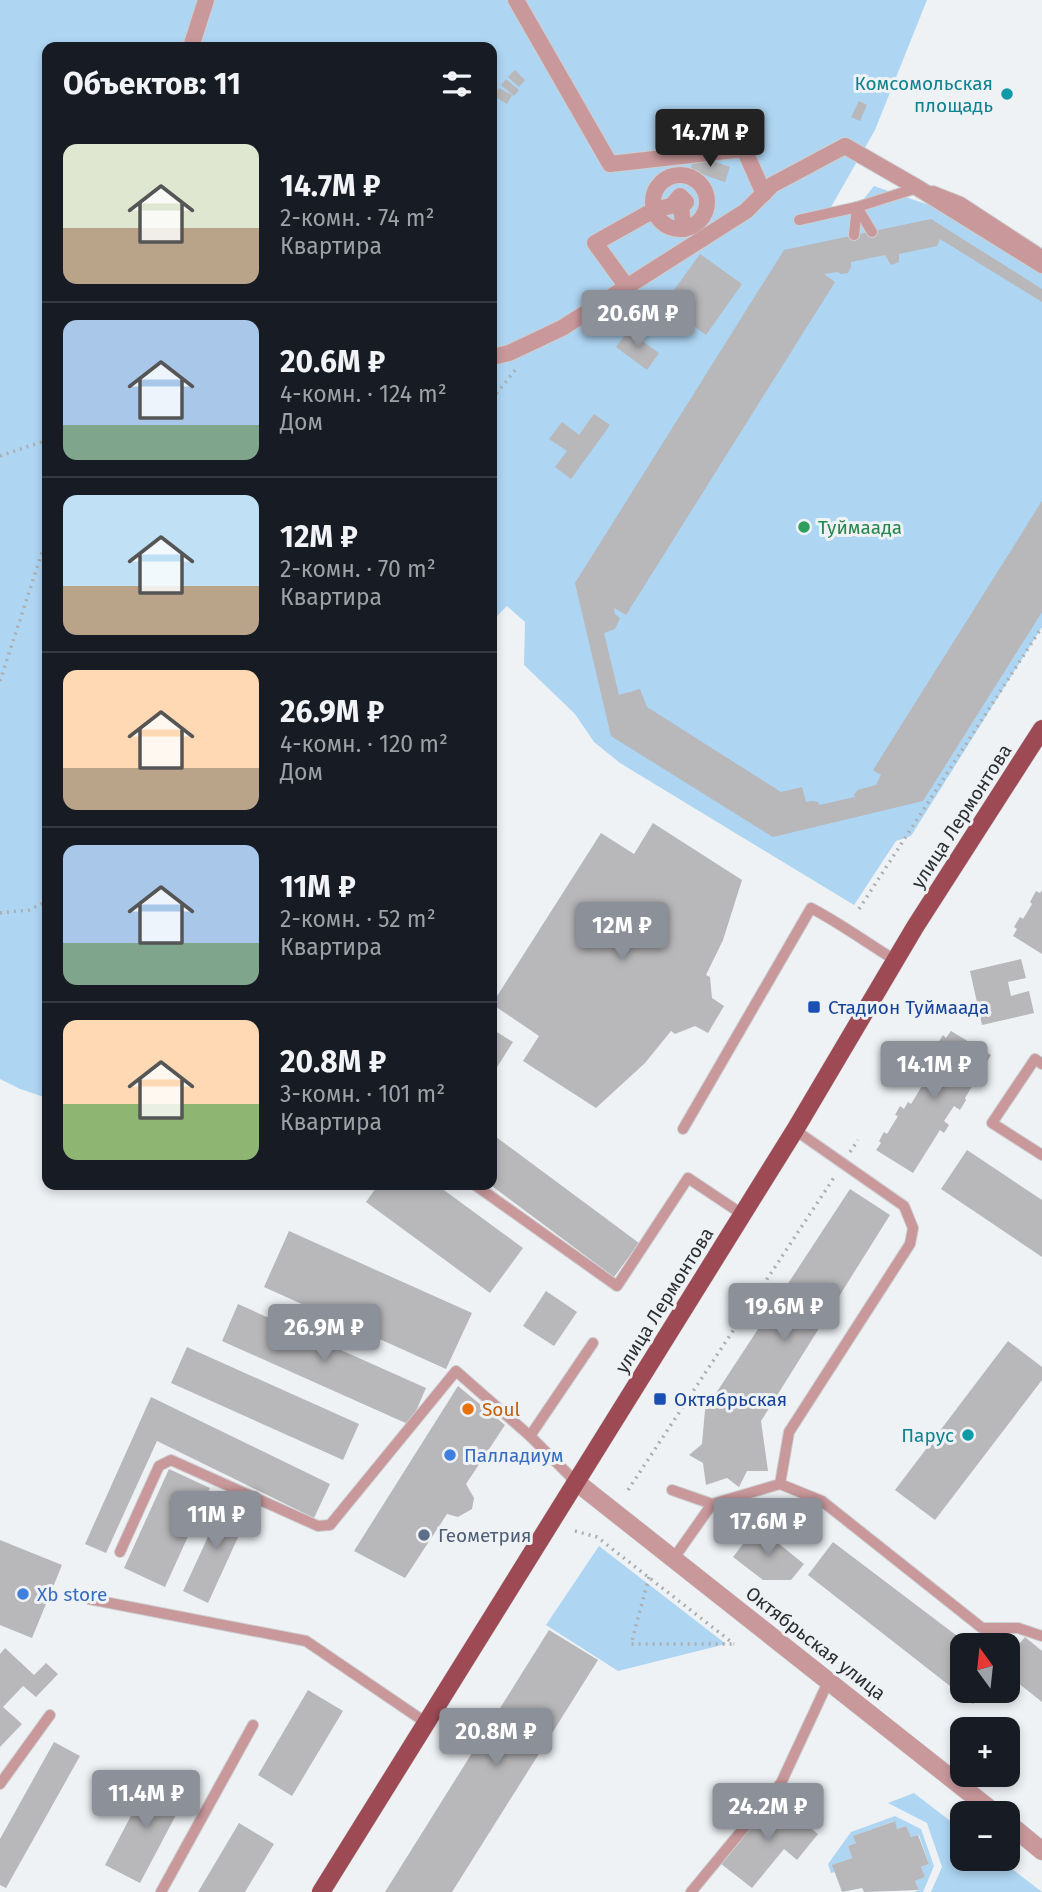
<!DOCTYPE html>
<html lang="ru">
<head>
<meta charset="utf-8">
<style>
  :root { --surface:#171b24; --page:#20242c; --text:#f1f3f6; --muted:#9ea1a6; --line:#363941; --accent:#8c9099 }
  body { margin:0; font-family:"Fira Sans",sans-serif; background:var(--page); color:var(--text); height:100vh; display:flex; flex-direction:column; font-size:26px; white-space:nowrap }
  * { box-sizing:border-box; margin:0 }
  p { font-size:23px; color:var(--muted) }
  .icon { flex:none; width:38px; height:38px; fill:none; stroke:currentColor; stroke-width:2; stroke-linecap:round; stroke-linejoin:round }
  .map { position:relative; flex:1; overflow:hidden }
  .panel { position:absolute; left:42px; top:42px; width:455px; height:1148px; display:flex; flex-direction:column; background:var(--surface); border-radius:14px; box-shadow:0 4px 10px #0003 }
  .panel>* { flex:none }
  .needle { width:46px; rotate:345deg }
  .buttons { position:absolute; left:950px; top:1633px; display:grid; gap:14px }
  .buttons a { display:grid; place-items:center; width:70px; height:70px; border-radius:14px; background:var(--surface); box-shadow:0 4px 10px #0003; font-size:35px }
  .price { position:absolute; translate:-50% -60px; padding:0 16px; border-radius:7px; background:var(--accent); color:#fff; font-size:23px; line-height:46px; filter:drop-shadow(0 2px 4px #0008) }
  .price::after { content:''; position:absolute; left:50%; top:42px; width:21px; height:16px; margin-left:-10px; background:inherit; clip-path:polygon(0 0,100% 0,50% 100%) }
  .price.current { background:#222; color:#fff }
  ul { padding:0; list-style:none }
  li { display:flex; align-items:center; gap:21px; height:175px; padding:0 21px }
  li+li { border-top:2px solid var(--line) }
  li span { display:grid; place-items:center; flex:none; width:196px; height:140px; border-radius:14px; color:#555 }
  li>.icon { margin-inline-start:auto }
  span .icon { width:84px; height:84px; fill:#fffc; stroke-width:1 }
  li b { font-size:30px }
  h2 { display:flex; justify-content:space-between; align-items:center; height:84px; padding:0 21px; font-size:30px }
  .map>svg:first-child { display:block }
</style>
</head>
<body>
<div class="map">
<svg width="1042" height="1892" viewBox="0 0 1042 1892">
  <rect width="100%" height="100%" fill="#eff2f5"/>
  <g fill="#aed5f2">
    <path d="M0,0h927l-52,130 -44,77 31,-6 12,-15 75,26 93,58v357l-131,209 -15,5 -42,64 -234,-142 -26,-21 -19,-28 -51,-49 1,-43 -18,-16 -15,15v-574h-445v1051l-27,-9 -20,-10z"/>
    <path d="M599,1546l127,98 -108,27 -72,-46z"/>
    <path d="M914,1793l48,37v28l37,1 43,33h-111l11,-25 -15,-44 -39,-20z"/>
    <path d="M895,1816l26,13 13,37 -11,26h-9l5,-2 -4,-9 9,-4 -3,-10 8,-3 -10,-29 -8,2 -5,-11 -9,3 -3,-8 -40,15 2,7 -8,3 4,12 -19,7 2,7 -4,1 -3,-9 23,-32z"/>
  </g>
  <g fill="#b8b7ba">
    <path d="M515,70l10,10 -6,7 -11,-10z"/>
    <path d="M506,79l13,11 -5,6 -13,-11z"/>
    <path d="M499,88l13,7 -5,9 -13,-8z"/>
    <path d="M859,101l8,4 -7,16 -9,-4z"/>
    <path d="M688,132l4,17 -29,5 -3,-17z"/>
    <path d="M696,155l34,12 -5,15 -35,-12z"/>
    <path d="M931,219l111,70v13l-102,-63 -3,7 -38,8v8l-8,3 -6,-10 -34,7v5l-3,6 -7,1 -3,-2 -14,2 11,8 -209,333 -12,-7 1,6 5,4 -5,11 -11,4 15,62 21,-6 7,18 134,85 21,-5 4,15 7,-1 5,1 1,3 36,-8 -1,-3 4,-4 18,-5 5,-10 -8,-5 169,-269v111l-119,189 -150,36 -162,-101 -36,-153 209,-333z"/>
    <path d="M700,254l42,30 -36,51 -42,-31z"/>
    <path d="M628,331l31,22 -12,17 -31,-23z"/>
    <path d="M594,414l16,11 -39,54 -16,-12 12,-16 -18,-12 13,-17 17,13z"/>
    <path d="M653,823l89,57 -19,60 -17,35 4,2 2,21 12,8 -16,27 -13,-7 -20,8 -4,-3 -26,32 -49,45 -73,-47 16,-25 -47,-32 109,-171 33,21z"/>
    <path d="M1042,890v64l-29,-18 4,-7 -3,-2 6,-10 3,2 9,-15 -2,-2 6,-11 4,2z"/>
    <path d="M1021,959l5,19 -18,4 3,14 18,-5 5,22 -52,12 -12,-54z"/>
    <path d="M492,1029l21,13 -21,33z"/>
    <path d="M951,1031l40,24 -26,43 1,2 -6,10 -6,-4 -10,15 5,4 -5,8 -4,-3 -27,43 -37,-23 5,-7 -2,-2 5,-9 3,2 11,-18 -3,-1 5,-9 4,3 4,-7 3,2 11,-18 -3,-2 4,-8 -4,-2 8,-12 3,2 8,-14 -3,-2 8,-13 3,3z"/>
    <path d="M492,1134l147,109 -25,34 -122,-91z"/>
    <path d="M967,1150l75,50v57l-101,-68z"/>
    <path d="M378,1185h59l86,63 -33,45 -124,-91z"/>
    <path d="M850,1189l40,26 -129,206 7,50h-21l-8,16 -12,-9 -21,7 -3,-22 -14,-8 13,-11 3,-34z"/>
    <path d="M289,1231l183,82 -26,56 -182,-82z"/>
    <path d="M546,1291l31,21 -23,34 -31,-20z"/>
    <path d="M238,1304l188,84 -16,37 -188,-84z"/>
    <path d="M1008,1341l34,26v13l-107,140 -40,-30z"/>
    <path d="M187,1347l172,77 -16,36 -172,-77z"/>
    <path d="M458,1386l47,39 -39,59 8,14 -2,11 -14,8 -11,-3 -42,64 -51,-27z"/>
    <path d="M151,1397l179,87 -16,34 -157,-77 -51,112 -21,-9z"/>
    <path d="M169,1469l41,19 -45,99 -41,-19z"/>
    <path d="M225,1500l25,11 -42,92 -25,-12z"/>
    <path d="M757,1526l47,38 -13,16h-28l-30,-23z"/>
    <path d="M0,1540l62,25 -30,73 -32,-13z"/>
    <path d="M833,1542l136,103h-7v45h21l-10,14 -165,-129z"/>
    <path d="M549,1630l49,30 -146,232h-67z"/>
    <path d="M1025,1637l17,14v51l-34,-27v-17z"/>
    <path d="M5,1648l29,27 12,-12 12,11 -22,23 -13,-11 -20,21 19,17 -22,23v-93z"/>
    <path d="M308,1690l35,21 -51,85 -34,-21z"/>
    <path d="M54,1742l26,14 -74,132 -6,-3v-46z"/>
    <path d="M151,1778l35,18 -46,87 -35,-18z"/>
    <path d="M773,1798l45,36 -21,26 -13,-11 -32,39 -32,-25z"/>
    <path d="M895,1821l2,8 9,-3 5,11 7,-2 11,29 -8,3 4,10 -10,4 4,9 -55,2 -2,-4 -20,4 -10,-27 20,-7 -4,-12 8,-3 -3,-7z"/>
    <path d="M239,1823l35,21 -29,48h-47z"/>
  </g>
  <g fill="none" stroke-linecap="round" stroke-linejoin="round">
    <g stroke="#cccfd1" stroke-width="12">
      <g id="service">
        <path d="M933,191l28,11 81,53"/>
        <path d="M857,207l15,25"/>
        <path d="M799,220l58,-13 60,-19"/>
        <path d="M854,235l3,-28"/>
        <path d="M1042,1064l-7,-5 -43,64 50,32"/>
        <path d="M683,1129l128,-221c29,15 56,35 84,52"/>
        <path d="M475,1185l142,101 71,-108 54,36"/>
        <path d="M530,1436l63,-93"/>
        <path d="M780,1484l42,17 160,127h36l24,8"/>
        <path d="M672,1490l40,14"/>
        <path d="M120,1552l39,-86 12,-6 147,66 12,-1 126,-154 74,65 45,45"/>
        <path d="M674,1558l38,-54 68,-20 9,-52 121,-188 3,-16 -9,-22 -109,-76"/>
        <path d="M89,1599l217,42 119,81"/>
        <path d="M0,1784l50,-69"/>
        <path d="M161,1892l92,-167"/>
        <path d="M691,1892l90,-109 48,-103"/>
      </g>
    </g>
    <g stroke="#cccfd1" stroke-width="18">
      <g id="pedestrian">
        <path d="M516,0l94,164 134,-15 20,45"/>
        <path d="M191,47l15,-47"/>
        <circle cx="680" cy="202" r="27"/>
        <path d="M681,208l5,-6 -6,-6 -6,7 7,5 3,21"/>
        <path d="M627,287l-32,-44 59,-33 21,-5"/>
        <path d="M492,357l17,-4 53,-25 184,-117 26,-26 73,-39 73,42 124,77"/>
      </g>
    </g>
    <g stroke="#cccfd1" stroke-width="19">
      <g id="tertiary">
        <path d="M575,1481l420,332"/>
        <path d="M1008,1823l34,28"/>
      </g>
    </g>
    <g stroke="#cccfd1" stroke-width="19">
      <path id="primary" d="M321,1892l474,-762 120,-203 127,-198"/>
    </g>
    <g stroke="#acafb1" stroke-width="3.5" stroke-dasharray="2 5" stroke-linecap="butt">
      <path d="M492,399l25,-31"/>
      <path d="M0,456l47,-16"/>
      <path d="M0,681l47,-144"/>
      <path d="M859,909l183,-282"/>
      <path d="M0,913l29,-3 18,-9"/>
      <path d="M850,1152l8,-12"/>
      <path d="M628,1490l207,-314"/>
      <path d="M575,1531l22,6 137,107"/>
      <path d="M649,1577l-18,67h101"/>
    </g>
    <use href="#service" stroke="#c9989b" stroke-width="10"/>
    <use href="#pedestrian" stroke="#c9989b" stroke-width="16"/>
    <use href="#tertiary" stroke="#c9989b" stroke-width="18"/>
    <use href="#primary" stroke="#9e4a55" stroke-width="18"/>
  </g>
  <g fill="#0f9aa8" stroke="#eff2f5" stroke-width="2.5">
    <circle cx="1007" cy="94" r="7"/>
    <circle cx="968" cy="1435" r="7"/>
  </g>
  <circle fill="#2e9e5b" stroke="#eff2f5" stroke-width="2.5" cx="804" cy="527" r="7"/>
  <g fill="#1a4fb4" stroke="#eff2f5" stroke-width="2.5">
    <rect x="807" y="1000" width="14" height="14" rx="3.5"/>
    <rect x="653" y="1392" width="14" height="14" rx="3.5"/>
  </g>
  <circle fill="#e8710a" stroke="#eff2f5" stroke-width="2.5" cx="468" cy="1409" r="7"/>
  <g fill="#3f7fe0" stroke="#eff2f5" stroke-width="2.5">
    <circle cx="450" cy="1455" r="7"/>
    <circle cx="23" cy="1594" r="7"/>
  </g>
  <circle fill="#5c6f8a" stroke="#eff2f5" stroke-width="2.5" cx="424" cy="1535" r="7"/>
  <g text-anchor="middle" stroke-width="6" stroke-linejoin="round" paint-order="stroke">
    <g font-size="19" fill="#0d838f" stroke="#eff2f5" text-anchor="end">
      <text x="993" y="90">Комсомольская<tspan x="993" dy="22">площадь</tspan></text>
      <text x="954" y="1442">Парус</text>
    </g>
    <g font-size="19" fill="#27864d" stroke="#eff2f5" text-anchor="start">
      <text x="818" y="534">Туймаада</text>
    </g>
    <g font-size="19" fill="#2c2e2f" stroke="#eff2f5">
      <text transform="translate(961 816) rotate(-57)" y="7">улица Лермонтова</text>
      <text transform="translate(664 1300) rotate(-58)" y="7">улица Лермонтова</text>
      <text transform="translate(816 1643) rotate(38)" y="7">Октябрьская улица</text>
    </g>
    <g font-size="19" fill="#164399" stroke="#eff2f5" text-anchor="start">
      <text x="828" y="1014">Стадион Туймаада</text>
      <text x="674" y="1406">Октябрьская</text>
    </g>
    <g font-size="19" fill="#c56008" stroke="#eff2f5" text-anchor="start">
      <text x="482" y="1416">Soul</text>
    </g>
    <g font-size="19" fill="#366cbe" stroke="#eff2f5" text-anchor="start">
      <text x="464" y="1462">Палладиум</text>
      <text x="37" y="1601">Xb store</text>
    </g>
    <g font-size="19" fill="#4e5e75" stroke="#eff2f5" text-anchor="start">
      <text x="438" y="1542">Геометрия</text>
    </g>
  </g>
</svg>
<div class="buttons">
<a><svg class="needle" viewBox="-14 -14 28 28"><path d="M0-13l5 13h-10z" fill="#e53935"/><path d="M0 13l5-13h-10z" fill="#9ea1a6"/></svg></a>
<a>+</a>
<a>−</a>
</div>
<b class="price current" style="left:710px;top:169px">14.7M ₽</b>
<b class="price" style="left:638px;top:350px">20.6M ₽</b>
<b class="price" style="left:622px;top:962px">12M ₽</b>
<b class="price" style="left:934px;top:1101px">14.1M ₽</b>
<b class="price" style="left:784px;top:1343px">19.6M ₽</b>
<b class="price" style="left:324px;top:1364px">26.9M ₽</b>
<b class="price" style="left:216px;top:1551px">11M ₽</b>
<b class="price" style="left:768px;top:1558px">17.6M ₽</b>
<b class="price" style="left:496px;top:1768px">20.8M ₽</b>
<b class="price" style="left:146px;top:1830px">11.4M ₽</b>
<b class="price" style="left:768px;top:1843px">24.2M ₽</b>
<section class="panel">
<h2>Объектов: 11<svg class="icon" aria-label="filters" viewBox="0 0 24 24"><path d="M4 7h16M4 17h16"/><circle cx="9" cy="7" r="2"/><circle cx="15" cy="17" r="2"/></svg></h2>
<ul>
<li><span style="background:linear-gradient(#dfe7d0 60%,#b9a48a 0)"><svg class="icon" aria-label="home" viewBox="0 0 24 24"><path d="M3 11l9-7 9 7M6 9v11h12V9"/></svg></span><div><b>14.7M ₽</b><p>2-комн. · 74 m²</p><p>Квартира</p></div></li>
<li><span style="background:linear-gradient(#a9c7e8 75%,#7fa58c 0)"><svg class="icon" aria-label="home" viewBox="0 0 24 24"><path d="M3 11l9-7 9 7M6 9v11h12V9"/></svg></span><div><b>20.6M ₽</b><p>4-комн. · 124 m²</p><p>Дом</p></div></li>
<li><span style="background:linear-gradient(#bfe0f5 65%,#b9a48a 0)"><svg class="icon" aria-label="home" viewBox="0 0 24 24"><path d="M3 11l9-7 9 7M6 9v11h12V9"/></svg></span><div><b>12M ₽</b><p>2-комн. · 70 m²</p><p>Квартира</p></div></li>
<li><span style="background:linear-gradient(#ffd9b3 70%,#b9a48a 0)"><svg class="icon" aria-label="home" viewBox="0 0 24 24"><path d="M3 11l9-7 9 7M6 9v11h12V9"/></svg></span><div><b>26.9M ₽</b><p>4-комн. · 120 m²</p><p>Дом</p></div></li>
<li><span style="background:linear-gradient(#a9c7e8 70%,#7fa58c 0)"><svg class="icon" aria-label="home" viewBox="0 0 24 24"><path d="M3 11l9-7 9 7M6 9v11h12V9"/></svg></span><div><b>11M ₽</b><p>2-комн. · 52 m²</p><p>Квартира</p></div></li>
<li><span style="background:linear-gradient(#ffd9b3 60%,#8fb573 0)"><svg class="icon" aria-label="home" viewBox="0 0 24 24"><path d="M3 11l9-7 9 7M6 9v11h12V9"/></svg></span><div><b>20.8M ₽</b><p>3-комн. · 101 m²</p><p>Квартира</p></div></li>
</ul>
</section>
</div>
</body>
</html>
